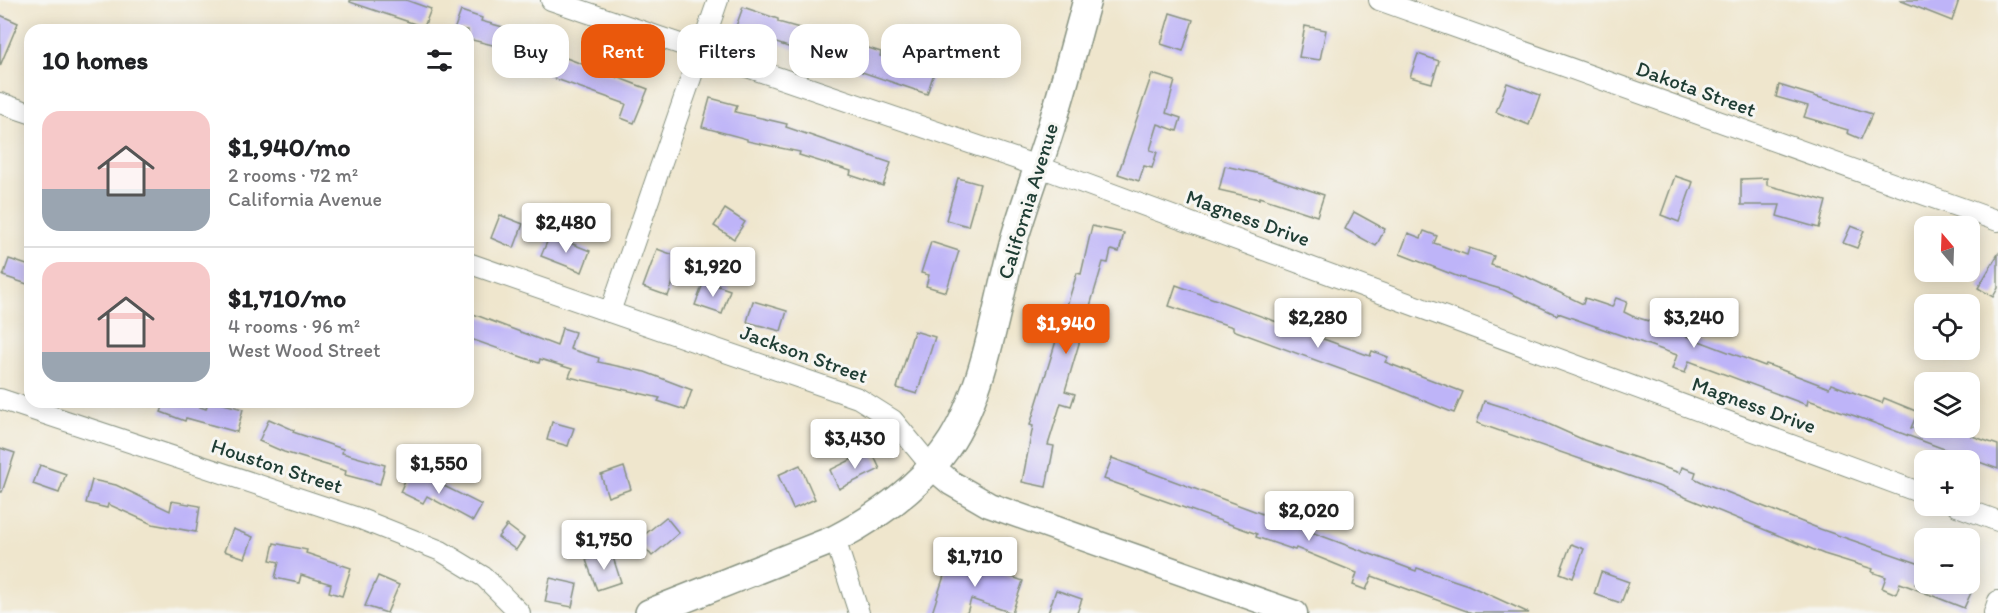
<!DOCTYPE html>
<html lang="en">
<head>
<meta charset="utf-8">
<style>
  :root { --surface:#fff; --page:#f2f2f2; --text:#202124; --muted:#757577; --line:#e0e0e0; --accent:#ea580c }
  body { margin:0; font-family:Itim,sans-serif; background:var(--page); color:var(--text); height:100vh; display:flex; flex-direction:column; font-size:22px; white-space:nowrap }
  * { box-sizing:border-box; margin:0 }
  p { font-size:20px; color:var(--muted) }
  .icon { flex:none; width:33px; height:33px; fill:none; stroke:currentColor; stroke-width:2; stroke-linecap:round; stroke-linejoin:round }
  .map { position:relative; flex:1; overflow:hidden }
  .sheet { position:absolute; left:24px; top:24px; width:450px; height:384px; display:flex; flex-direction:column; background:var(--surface); border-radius:18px; box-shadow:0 3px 15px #0003 }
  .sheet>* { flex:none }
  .banner { position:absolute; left:492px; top:24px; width:570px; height:54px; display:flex; gap:12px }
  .needle { width:39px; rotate:341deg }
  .controls { position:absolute; left:1914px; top:216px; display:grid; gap:12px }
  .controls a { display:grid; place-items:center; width:66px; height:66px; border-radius:12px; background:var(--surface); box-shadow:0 3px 15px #0003; font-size:30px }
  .price { position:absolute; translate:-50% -51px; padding:0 14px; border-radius:6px; background:#fff; color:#222; font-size:20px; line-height:39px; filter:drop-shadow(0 2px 3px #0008) }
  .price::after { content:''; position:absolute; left:50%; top:36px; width:18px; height:14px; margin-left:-9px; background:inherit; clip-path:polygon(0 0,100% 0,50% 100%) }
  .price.selected { background:var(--accent); color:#fff }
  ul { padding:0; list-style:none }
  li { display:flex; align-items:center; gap:18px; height:150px; padding:0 18px }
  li+li { border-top:2px solid var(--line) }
  li span { display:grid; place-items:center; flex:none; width:168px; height:120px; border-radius:18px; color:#555 }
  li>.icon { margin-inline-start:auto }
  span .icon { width:72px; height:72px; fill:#fffc; stroke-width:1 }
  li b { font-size:26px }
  h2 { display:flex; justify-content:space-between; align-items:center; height:72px; padding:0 18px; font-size:26px }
  .chip { padding:0 21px; border-radius:18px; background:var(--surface); box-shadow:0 3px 15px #0003; font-size:21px; line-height:54px }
  .chip.selected { background:var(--accent); color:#fff }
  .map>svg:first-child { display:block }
</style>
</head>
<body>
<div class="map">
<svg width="1998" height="613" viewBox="0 0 1998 613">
  <rect width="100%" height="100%" fill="#f6f6f2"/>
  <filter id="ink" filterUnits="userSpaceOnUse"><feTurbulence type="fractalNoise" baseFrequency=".0167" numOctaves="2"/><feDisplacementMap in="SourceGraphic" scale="12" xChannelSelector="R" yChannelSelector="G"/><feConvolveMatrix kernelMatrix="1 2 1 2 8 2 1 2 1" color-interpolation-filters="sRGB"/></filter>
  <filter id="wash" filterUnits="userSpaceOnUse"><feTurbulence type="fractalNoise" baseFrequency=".008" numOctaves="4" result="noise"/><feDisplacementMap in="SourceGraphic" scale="24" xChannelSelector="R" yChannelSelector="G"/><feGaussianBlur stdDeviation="1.35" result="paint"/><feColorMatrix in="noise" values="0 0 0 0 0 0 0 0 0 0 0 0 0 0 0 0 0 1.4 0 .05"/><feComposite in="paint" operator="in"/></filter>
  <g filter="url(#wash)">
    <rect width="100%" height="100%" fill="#efe6cd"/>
    <g id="blocks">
      <g fill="#beb4f8">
        <path d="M350,0h56l25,9 -7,18 -74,-25z"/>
        <path d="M1899,0h60l-7,21z"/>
        <path d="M743,7l35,12v3l65,18 38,12 -1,4 54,17 -7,21 -192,-65z"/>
        <path d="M461,11l21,7 -1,3 51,14 -7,28 -19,-4 3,-10 -41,-10v-9h-14z"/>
        <path d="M1170,13l23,7 -10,31 -22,-7z"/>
        <path d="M0,15l18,8 -18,43z"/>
        <path d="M1305,26l21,4 -6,30 -21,-3z"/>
        <path d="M553,53l95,36 -14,34 -13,-5 5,-14 -81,-29z"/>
        <path d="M1418,54l21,7 -7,22 -22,-6z"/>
        <path d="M1152,74l23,7 -9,32 15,5 -4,13 -19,-7 -8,26 7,2 -5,16 -8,-2 -5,15 -21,-7z"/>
        <path d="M1507,83l33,12 -11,30 -33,-13z"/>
        <path d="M1779,85l93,29 -11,25 -14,-6 1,-3 -44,-13 4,-11 -32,-9z"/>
        <path d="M710,98l27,7 -2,7 52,12 -1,3 105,36 -8,23 -33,-11 1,-4 -52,-16 1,-3 -53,-11v-2l-45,-12z"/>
        <path d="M1225,166l40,9 59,20 -7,21 -58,-19v2l-40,-9z"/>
        <path d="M1675,176l18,6 -14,40 -18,-7z"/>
        <path d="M958,178l22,6 -12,42 -22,-6z"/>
        <path d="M1767,178v7l59,16 -7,27 -42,-12 3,-11h-39v-26z"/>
        <path d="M725,209l20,13 -11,17 -20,-13z"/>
        <path d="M1354,212l31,17 -9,17 -31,-17z"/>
        <path d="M500,215l23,9 -9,24 -23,-10z"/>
        <path d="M1092,226l32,7 -5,19 -8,-2 -3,13 -5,-1 -38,129 10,3 -4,12 -10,-3 -13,42 6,1 -8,41 -24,-5 11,-56 -3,-1 47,-152 4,1z"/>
        <path d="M1851,226l13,5 -7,17 -14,-5z"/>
        <path d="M1424,231l13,5 -3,7 33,12 2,-7 25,8 -3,9 36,12 56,27 2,-6 27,9 4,-9 11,4 -3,10 8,4 33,10 2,-7 14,4 -3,10 87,33 1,-2 63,24 2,-4 51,19 2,-5 34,14 -7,16h47l15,6 -1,2 26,9v24l-143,-53 -47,-16 -1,5 -118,-44 -4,12 -13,-4 5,-14 -119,-42 -1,2 -53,-25 -45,-13 -59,-23 8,-21 13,5z"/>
        <path d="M550,235l40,16 -8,21 -41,-16z"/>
        <path d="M931,242l28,9 -13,41 -20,-6 3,-11 -8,-2z"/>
        <path d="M657,249l25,9 -14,38 -25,-9z"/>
        <path d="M1998,254v34l-5,9 -15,-9z"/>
        <path d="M9,259l21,7v19l-27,-9z"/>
        <path d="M704,281l26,9 -8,24 -27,-9z"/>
        <path d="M1176,285l194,71 2,-5 16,6 -3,5 78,30 -9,21 -59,-24 -162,-59v-3l-64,-21z"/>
        <path d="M753,301l34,10 -6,20 -34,-9z"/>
        <path d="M468,312l89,34 5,-18 13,4 -5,17 29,9 -1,4 47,10 47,18 -7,20 -27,-9 2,-3 -91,-21 3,-8 -32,-10 -1,4 -71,-25z"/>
        <path d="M914,331l21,6 -18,57 -20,-6z"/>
        <path d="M1484,401l42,13 58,26 96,33 2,-6 14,5 -2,6 10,5 116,46 103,36 -8,19h60l-11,24 -64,-25 -4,11 -14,-6 4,-11 -14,-5 1,-3 -49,-15 -166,-68 -181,-63z"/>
        <path d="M165,402h21l20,7 2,-7h8l27,7 -6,23 -51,-14 -1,3 -24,-9z"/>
        <path d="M269,419l25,11 -1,2 50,17 -1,4 43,12 -5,19 -35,-9 1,-4 -62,-19 -25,-11z"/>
        <path d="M552,422l22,6 -6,18 -21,-6z"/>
        <path d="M0,448l15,5 -13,39h-2z"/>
        <path d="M871,450l9,19 -41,20 -9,-19z"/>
        <path d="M1112,458l304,113 1,-3 51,17 61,28h-57l-100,-37 -6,14 -13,-5 4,-12 -61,-25 -1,2 -39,-13 1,-3 -153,-55z"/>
        <path d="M40,465l26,9 -7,19 -26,-9z"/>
        <path d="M800,465l15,34 -22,10 -15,-34z"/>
        <path d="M624,467l7,22 -23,8 -7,-22z"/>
        <path d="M410,469l72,36 -9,16 -46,-25 -4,7 -23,-11z"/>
        <path d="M92,480l24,5 54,26 2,-10 28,5 -4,26 -44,-8 -44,-20 -1,4 -21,-5z"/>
        <path d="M666,517l13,16 -27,23 -14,-16z"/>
        <path d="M507,525l17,13 -8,12 -18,-13z"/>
        <path d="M233,529l20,8 -8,21 -21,-7z"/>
        <path d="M274,543l33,7 -1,3 45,15 -9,28 -13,-4 2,-8 -30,-9 -2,8 -24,-5 4,-16 -9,-2z"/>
        <path d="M1571,544l13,5 -11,29 -13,-5z"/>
        <path d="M611,551l10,31 -24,8 -11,-30z"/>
        <path d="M951,554l72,27 -11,32 -41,-14 -4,14h-35z"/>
        <path d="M1601,572l28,10 -8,21 -27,-9z"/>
        <path d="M378,576l21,9 -12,28 -22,-7z"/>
        <path d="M550,578l27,6 -5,23 -27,-5z"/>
        <path d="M1056,590l26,9 -5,14h-29z"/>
      </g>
    </g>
  </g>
  <g filter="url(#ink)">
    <use href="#blocks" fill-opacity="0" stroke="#879280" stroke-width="1.5"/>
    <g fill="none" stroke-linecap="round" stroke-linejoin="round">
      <g stroke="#879280" stroke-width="22">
        <g id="minor">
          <path d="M551,0l486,166 887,328"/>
          <path d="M1379,0l619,221"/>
          <path d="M0,103l30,10"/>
          <path d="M468,263l390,135 35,22 38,46"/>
          <path d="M610,312l108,-312"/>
          <path d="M0,399l358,119 83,33 43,26 36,36"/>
          <path d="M1957,506l41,15"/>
          <path d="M835,539l24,74"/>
          <path d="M1994,613l4,-12"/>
        </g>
      </g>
      <g stroke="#879280" stroke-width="27">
        <path id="tertiary" d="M931,466l20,17 38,22 306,108"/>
      </g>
      <g stroke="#879280" stroke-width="30">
        <path id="secondary" d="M649,613l186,-74c44,-23 90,-56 117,-99 34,-55 45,-138 62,-200 10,-34 22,-66 33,-100 15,-46 27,-93 40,-140"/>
      </g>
      <use href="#minor" stroke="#fff" stroke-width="20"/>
      <use href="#tertiary" stroke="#fff" stroke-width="24"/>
      <use href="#secondary" stroke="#fff" stroke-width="27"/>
    </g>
  </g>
  <g text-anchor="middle" stroke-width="6" stroke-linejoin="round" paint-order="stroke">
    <g font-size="21" fill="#1f3d34" stroke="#f6f6f2">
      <text transform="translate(1696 89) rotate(20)" y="7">Dakota Street</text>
      <text transform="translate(1028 201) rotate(-73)" y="7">California Avenue</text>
      <text transform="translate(1248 218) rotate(20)" y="7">Magness Drive</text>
      <text transform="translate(804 354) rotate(20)" y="7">Jackson Street</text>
      <text transform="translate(1754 405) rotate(20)" y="7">Magness Drive</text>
      <text transform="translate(277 466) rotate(18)" y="7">Houston Street</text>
    </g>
  </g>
</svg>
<div class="controls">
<a><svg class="needle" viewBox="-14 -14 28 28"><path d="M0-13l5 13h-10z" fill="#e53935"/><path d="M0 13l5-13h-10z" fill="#757577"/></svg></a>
<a><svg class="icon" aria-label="locate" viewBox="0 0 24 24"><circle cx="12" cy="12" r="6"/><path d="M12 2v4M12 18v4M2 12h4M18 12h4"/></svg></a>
<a><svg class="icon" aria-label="layers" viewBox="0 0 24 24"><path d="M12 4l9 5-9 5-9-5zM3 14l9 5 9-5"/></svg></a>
<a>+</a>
<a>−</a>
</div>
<b class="price" style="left:566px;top:254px">$2,480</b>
<b class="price" style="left:713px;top:298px">$1,920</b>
<b class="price" style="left:1318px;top:349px">$2,280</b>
<b class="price" style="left:1694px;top:349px">$3,240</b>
<b class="price selected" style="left:1066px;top:355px">$1,940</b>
<b class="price" style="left:855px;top:470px">$3,430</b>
<b class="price" style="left:439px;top:495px">$1,550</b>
<b class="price" style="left:1309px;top:542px">$2,020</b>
<b class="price" style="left:604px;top:571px">$1,750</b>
<b class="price" style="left:975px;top:588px">$1,710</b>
<div class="banner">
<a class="chip">Buy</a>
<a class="chip selected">Rent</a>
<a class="chip">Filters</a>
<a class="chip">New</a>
<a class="chip">Apartment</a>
</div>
<section class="sheet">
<h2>10 homes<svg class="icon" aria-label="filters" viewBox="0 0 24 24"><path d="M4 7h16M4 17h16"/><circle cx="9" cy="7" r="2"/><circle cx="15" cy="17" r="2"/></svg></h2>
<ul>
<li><span style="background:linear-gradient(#f6c9c9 65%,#9aa5b1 0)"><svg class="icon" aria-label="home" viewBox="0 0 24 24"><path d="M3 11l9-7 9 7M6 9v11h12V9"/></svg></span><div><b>$1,940/mo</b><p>2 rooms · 72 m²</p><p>California Avenue</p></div></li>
<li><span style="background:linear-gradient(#f6c9c9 75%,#9aa5b1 0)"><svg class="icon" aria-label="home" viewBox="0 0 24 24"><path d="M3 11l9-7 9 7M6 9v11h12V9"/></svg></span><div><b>$1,710/mo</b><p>4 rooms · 96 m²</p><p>West Wood Street</p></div></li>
</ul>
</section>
</div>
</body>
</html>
